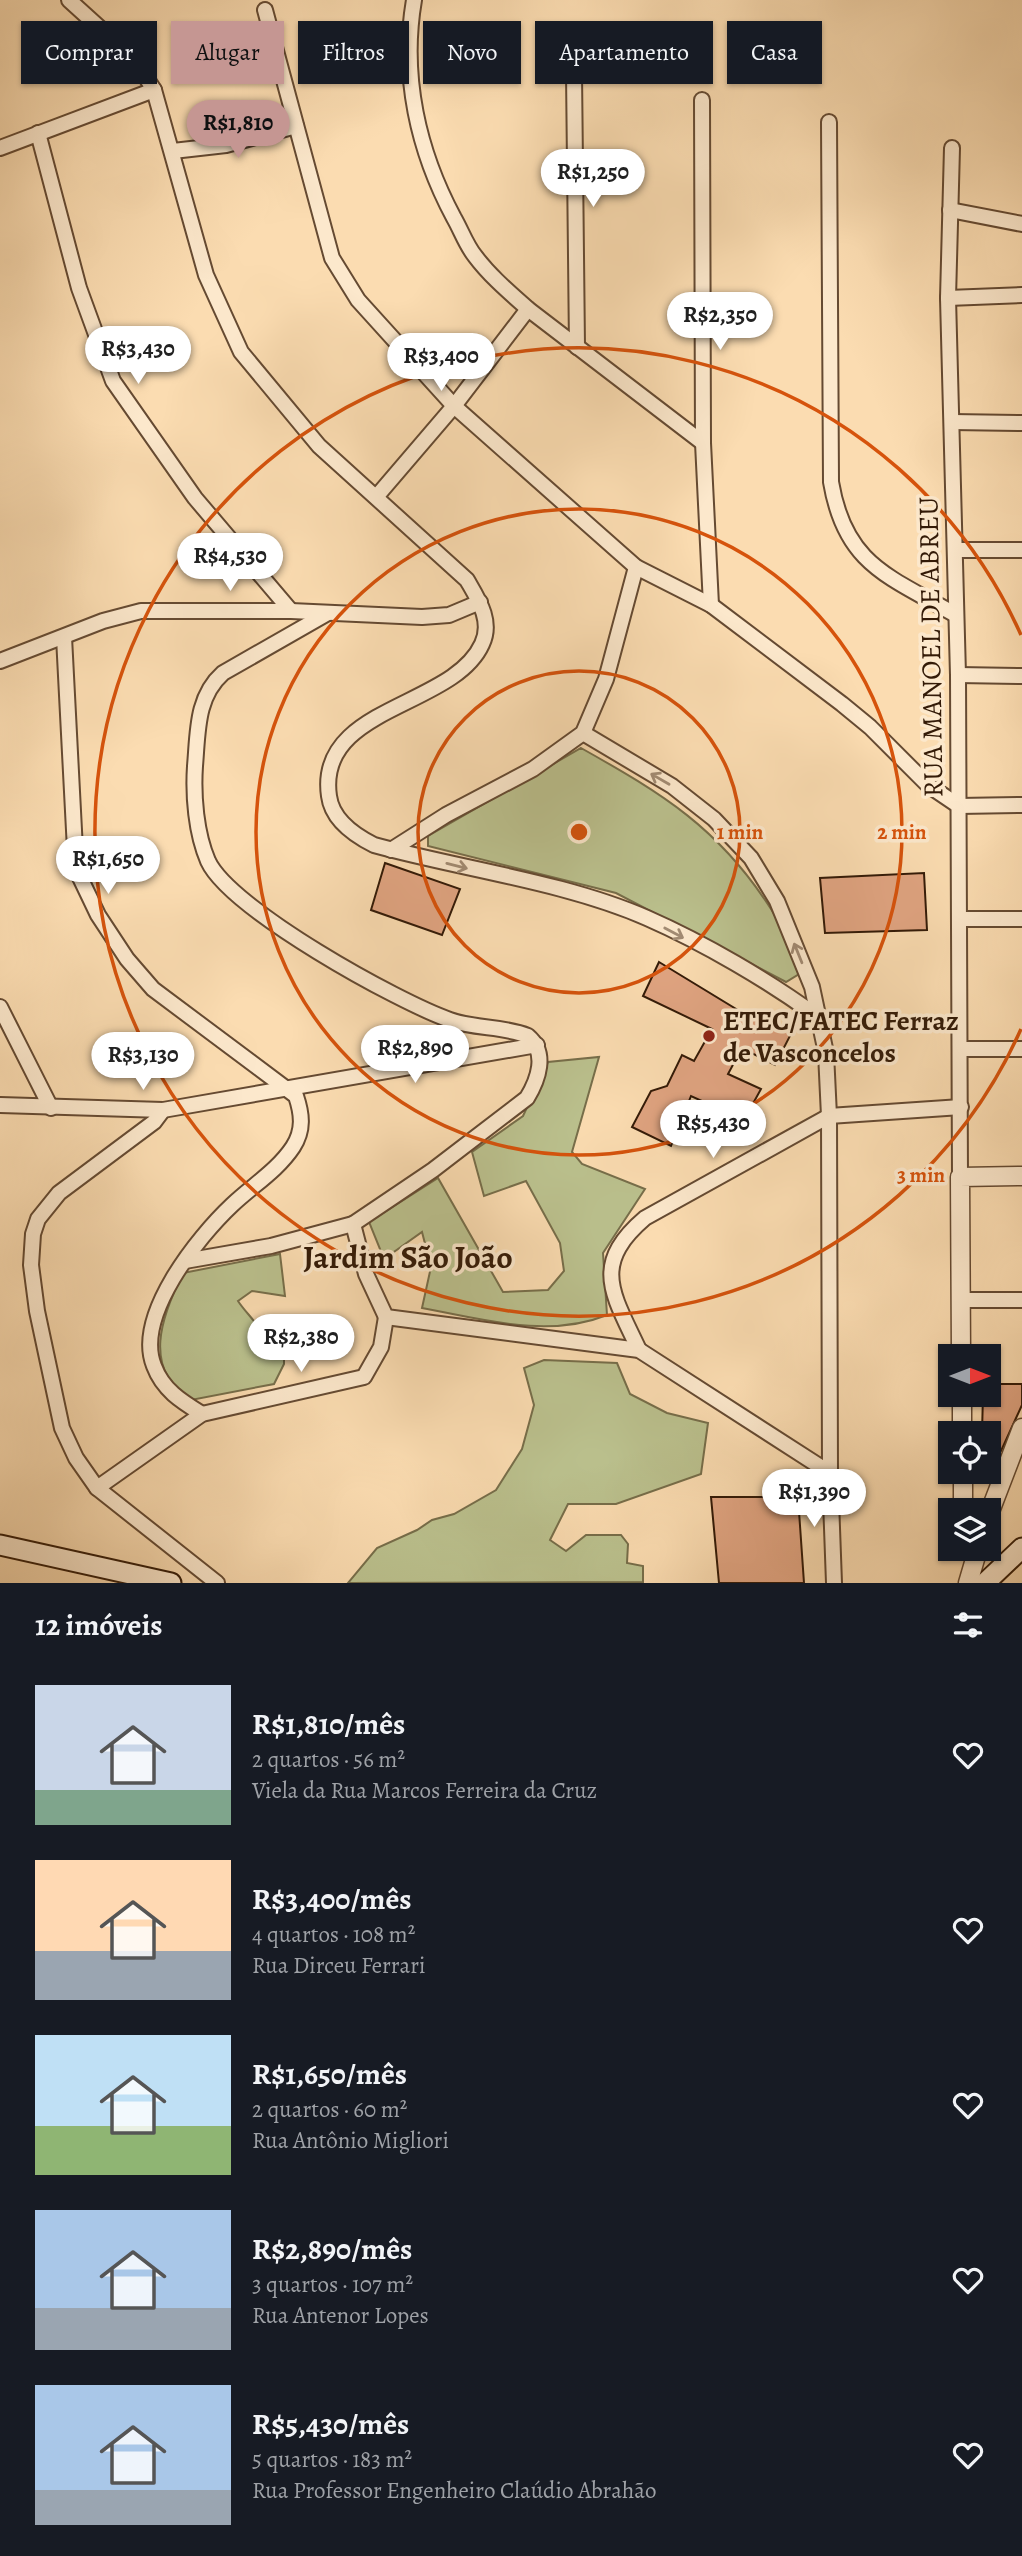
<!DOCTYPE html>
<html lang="pt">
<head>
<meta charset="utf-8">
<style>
  :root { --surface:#171b24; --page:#20242c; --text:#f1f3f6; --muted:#9ea1a6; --accent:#c59692 }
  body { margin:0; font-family:Alegreya,serif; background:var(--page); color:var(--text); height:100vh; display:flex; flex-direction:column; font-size:26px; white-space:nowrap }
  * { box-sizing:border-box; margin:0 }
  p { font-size:23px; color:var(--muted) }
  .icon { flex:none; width:38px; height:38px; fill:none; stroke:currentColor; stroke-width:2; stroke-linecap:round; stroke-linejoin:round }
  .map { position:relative; height:1583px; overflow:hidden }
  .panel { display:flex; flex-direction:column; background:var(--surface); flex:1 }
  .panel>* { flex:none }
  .banner { position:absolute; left:21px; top:21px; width:980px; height:63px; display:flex; gap:14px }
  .needle { width:46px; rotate:90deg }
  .tools { position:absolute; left:938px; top:1344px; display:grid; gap:14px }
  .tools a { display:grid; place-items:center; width:63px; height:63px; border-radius:0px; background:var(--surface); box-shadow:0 2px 5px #0004; font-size:35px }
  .price { position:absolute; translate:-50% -60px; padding:0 16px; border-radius:24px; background:#fff; color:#222; font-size:23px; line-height:46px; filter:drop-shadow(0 2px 4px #0008) }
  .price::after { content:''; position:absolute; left:50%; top:42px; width:21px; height:16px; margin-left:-10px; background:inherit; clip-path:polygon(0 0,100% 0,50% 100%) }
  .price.on { background:var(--accent); color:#111 }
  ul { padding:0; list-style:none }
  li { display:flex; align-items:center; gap:21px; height:175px; padding:0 35px }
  li span { display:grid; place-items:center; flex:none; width:196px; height:140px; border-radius:0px; color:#555 }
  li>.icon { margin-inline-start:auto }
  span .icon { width:84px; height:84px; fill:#fffc; stroke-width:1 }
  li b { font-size:30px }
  h2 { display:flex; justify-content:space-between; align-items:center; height:84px; padding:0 35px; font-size:30px }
  .chip { padding:0 24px; border-radius:0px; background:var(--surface); box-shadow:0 2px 5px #0004; font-size:24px; line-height:63px }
  .chip.on { background:var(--accent); color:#111 }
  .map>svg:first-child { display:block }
</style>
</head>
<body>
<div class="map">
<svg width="1022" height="1583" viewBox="0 0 1022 1583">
  <rect width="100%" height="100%" fill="#fbdcb1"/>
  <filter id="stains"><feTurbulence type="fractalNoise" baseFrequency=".00286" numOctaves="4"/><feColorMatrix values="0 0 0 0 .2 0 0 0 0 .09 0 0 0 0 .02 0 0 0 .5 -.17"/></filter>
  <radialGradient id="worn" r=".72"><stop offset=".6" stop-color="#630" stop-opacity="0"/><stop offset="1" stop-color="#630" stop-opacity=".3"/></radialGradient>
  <g fill="#bbc18e" stroke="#776e4a" stroke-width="2">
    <path d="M581,748c82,46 138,80 190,161 12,19 19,44 28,65l-13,8 -170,-89 -188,-47v-10z"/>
    <path d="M599,1057l-27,95 10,12 63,25 -42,64 4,62c-59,24 -125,4 -185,-7l9,-41 -9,-35 -38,27 -15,-37 69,-44 65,114 45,-2 16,-19 -4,-28 -34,-62 -42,15 -12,-44 51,-36 25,-54z"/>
    <path d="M280,1254l5,42 -33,-5 -14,10c7,11 18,20 23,31l-5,13 3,6 25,5v8l-10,20 -83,16c-50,-31 -29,-85 -8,-127z"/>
    <path d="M544,1360l73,3 13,31 37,19 41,10 -7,51 -85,30h-48l-18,36 16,11 20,-16h35l7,9 -1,19 16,3v16l-295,1 29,-35 40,-18 15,-10 22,-6 42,-24 26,-41 12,-44 -10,-37z"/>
  </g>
  <g fill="#e0a481" stroke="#331a07" stroke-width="2">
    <path d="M385,863l75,26 -18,46 -71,-25z"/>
    <path d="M924,873l3,57 -102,3 -5,-55z"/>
    <path d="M659,962l92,56 3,-7 38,21 -17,33 -33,-17 -14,26 33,15 -17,31 -53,-24 -20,50 -39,-19 19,-36 16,-5 15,-31 12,6 18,-32 -69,-33z"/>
    <path d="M989,1384h33v21l-21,46 -12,5v-23h-7l1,-38h6z"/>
    <path d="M711,1497h87l6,86h-85z"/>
  </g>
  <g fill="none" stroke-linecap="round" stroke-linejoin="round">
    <g stroke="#654a32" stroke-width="18">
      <g id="minor">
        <path d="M69,0l66,60 19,30 52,185 35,77 78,94 148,134c11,19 26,41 15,64 -29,64 -166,62 -153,152 3,24 25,39 45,49 87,24 191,37 273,73 57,25 122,63 171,99"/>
        <path d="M414,0c-13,76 4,151 40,218 7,12 12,27 21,38 15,20 34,36 53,53l175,134"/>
        <path d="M265,10l67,248 26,42 96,106 182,161 75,38 131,99 28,23 58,58 31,21 63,-1"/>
        <path d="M574,73l3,274"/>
        <path d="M702,100l1,343 8,162"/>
        <path d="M829,122l2,360c14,83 58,94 123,132"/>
        <path d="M38,133l41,155 34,93 82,117 96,113"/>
        <path d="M0,148l154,-58"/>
        <path d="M952,148l-4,150 10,377 2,502"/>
        <path d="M173,151l53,-6 70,-19"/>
        <path d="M950,210l72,14"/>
        <path d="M948,298l74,-3"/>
        <path d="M952,422l70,1"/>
        <path d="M377,496l77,-90 74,-97"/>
        <path d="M957,550h65"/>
        <path d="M328,613l-105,60c-27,24 -25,59 -28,93 -2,30 1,67 13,95 22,48 190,141 242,159 25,9 54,6 78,16 20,17 10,44 -1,62l-94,72 -80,54 13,50 20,43 253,33 191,123"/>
        <path d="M64,637l12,232 22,46 29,44 26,30 143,107c6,18 8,34 -3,51 -16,24 -40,38 -61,58 -34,32 -98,111 -78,161 9,24 27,35 48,48"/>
        <path d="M0,661l103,-40 38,-10h150l131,6 27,-2 31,-13"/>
        <path d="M958,675l64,1"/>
        <path d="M583,733l89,53 42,33 37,39 26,43 35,86 14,66 3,63 1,357 4,110"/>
        <path d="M391,850l55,-35 87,-46 50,-36 23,-54 30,-112"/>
        <path d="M961,919h61"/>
        <path d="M0,1007l51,101"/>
        <path d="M961,1049h61"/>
        <path d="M0,1105l163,5 374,-65"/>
        <path d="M163,1110l-9,12 -95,71 -21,26 -5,15 -2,31 6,46 25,117 14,30 21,30 120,95"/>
        <path d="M185,1261l86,-15 82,-22"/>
        <path d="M961,1300h61"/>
        <path d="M639,1350c-26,-56 -49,-85 6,-132l184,-102 132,-9"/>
        <path d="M97,1488l105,-74 162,-37 17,-30 5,-30"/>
      </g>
    </g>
    <g stroke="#654a32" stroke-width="21">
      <g id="tertiary">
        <path d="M961,1356l-1,-179 62,-1"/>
        <path d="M962,1395v38"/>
        <path d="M963,1472v38"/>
        <path d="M989,1514l33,-86"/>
        <path d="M968,1583l10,-34"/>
      </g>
    </g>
    <g stroke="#331a07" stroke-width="23">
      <g id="secondary">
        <path d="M0,1545l171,38"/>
        <path d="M985,1583l37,-35"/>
      </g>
    </g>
    <use href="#minor" stroke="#fce8cc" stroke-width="14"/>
    <use href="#tertiary" stroke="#fce8cc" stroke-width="18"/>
    <use href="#secondary" stroke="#fce8cc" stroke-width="19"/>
  </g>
  <defs><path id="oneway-shaft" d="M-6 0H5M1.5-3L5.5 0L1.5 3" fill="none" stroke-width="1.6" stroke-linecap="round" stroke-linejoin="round" transform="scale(1.75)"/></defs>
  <g stroke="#a28b73">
    <use href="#oneway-shaft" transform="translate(660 779) rotate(-150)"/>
    <use href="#oneway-shaft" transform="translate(457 866) rotate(14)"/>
    <use href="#oneway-shaft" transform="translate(674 933) rotate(28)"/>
    <use href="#oneway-shaft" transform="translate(798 953) rotate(-112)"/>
  </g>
  <g fill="none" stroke="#d6530c" stroke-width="3.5">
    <circle cx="579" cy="832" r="161"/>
    <circle cx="579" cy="832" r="323"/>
    <path d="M1021 1029A484 484 0 1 1 1021 635"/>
  </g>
  <circle fill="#8f2418" stroke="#fce8cc" stroke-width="2.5" cx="709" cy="1036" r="7"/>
  <g text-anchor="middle" stroke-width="7" stroke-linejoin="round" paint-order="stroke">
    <g font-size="28" fill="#331a07" stroke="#fce8cc">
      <text transform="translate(930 647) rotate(-91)" y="10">RUA MANOEL DE ABREU</text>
    </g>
    <g font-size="28" font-weight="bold" fill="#331a07" stroke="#fce8cc" text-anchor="start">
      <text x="723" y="1030">ETEC/FATEC Ferraz<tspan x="723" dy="32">de Vasconcelos</tspan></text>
    </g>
    <g font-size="32" font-weight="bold" fill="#331a07" stroke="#fce8cc">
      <text x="408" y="1268">Jardim São João</text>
    </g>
  </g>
  <circle cx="579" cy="832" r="10" fill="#d6530c" stroke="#fce8cc" stroke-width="3.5"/>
  <g font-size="21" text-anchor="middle" font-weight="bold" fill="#d6530c" stroke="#fce8cc" stroke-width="7" stroke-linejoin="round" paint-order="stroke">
    <text x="740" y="839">1 min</text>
    <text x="902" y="839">2 min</text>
    <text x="921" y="1182">3 min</text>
  </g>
  <rect width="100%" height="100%" filter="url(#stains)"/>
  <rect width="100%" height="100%" fill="url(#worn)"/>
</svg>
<div class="tools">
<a><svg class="needle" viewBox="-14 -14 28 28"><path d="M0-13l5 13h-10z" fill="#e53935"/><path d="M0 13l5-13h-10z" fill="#9ea1a6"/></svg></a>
<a><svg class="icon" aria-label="locate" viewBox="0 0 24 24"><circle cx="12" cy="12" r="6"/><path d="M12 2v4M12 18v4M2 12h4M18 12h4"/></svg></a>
<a><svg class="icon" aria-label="layers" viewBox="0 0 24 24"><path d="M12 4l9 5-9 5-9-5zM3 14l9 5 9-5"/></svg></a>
</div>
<b class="price on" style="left:238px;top:160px">R$1,810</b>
<b class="price" style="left:593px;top:209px">R$1,250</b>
<b class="price" style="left:720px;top:352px">R$2,350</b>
<b class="price" style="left:138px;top:386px">R$3,430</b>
<b class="price" style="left:441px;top:393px">R$3,400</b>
<b class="price" style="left:230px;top:593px">R$4,530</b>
<b class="price" style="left:108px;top:896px">R$1,650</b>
<b class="price" style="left:415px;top:1085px">R$2,890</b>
<b class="price" style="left:143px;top:1092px">R$3,130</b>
<b class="price" style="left:713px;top:1160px">R$5,430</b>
<b class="price" style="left:301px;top:1374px">R$2,380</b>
<b class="price" style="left:814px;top:1529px">R$1,390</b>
<div class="banner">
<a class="chip">Comprar</a>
<a class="chip on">Alugar</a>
<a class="chip">Filtros</a>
<a class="chip">Novo</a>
<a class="chip">Apartamento</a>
<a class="chip">Casa</a>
</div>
</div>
<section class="panel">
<h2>12 imóveis<svg class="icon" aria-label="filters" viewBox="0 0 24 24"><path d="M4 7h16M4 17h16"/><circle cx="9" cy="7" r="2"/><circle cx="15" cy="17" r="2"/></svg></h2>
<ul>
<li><span style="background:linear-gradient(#c9d6e8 75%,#7fa58c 0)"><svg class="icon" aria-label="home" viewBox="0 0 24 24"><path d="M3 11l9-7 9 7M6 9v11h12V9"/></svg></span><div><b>R$1,810/mês</b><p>2 quartos · 56 m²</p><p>Viela da Rua Marcos Ferreira da Cruz</p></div><svg class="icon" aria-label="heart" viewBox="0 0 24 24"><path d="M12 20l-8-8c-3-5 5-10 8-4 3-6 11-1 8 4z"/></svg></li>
<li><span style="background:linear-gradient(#ffd9b3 65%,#9aa5b1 0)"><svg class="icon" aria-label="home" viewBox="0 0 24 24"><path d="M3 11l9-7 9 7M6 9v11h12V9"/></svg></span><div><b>R$3,400/mês</b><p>4 quartos · 108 m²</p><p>Rua Dirceu Ferrari</p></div><svg class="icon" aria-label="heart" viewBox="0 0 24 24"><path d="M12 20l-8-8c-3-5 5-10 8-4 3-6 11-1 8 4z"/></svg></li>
<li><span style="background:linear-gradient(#bfe0f5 65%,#8fb573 0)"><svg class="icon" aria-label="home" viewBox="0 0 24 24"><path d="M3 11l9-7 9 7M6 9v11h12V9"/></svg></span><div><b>R$1,650/mês</b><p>2 quartos · 60 m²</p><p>Rua Antônio Migliori</p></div><svg class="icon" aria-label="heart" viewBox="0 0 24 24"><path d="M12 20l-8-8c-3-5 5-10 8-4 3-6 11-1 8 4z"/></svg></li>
<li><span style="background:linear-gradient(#a9c7e8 70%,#9aa5b1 0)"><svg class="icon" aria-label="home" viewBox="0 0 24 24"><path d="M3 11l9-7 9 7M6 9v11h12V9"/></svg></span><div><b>R$2,890/mês</b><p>3 quartos · 107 m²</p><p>Rua Antenor Lopes</p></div><svg class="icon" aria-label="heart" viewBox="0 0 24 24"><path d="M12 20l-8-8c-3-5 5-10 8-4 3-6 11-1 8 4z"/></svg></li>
<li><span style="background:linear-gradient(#a9c7e8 75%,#9aa5b1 0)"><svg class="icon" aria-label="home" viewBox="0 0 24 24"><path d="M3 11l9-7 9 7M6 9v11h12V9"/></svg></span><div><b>R$5,430/mês</b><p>5 quartos · 183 m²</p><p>Rua Professor Engenheiro Claúdio Abrahão</p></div><svg class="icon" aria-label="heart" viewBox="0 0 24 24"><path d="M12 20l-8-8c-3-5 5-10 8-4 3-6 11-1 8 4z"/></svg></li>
</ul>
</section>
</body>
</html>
